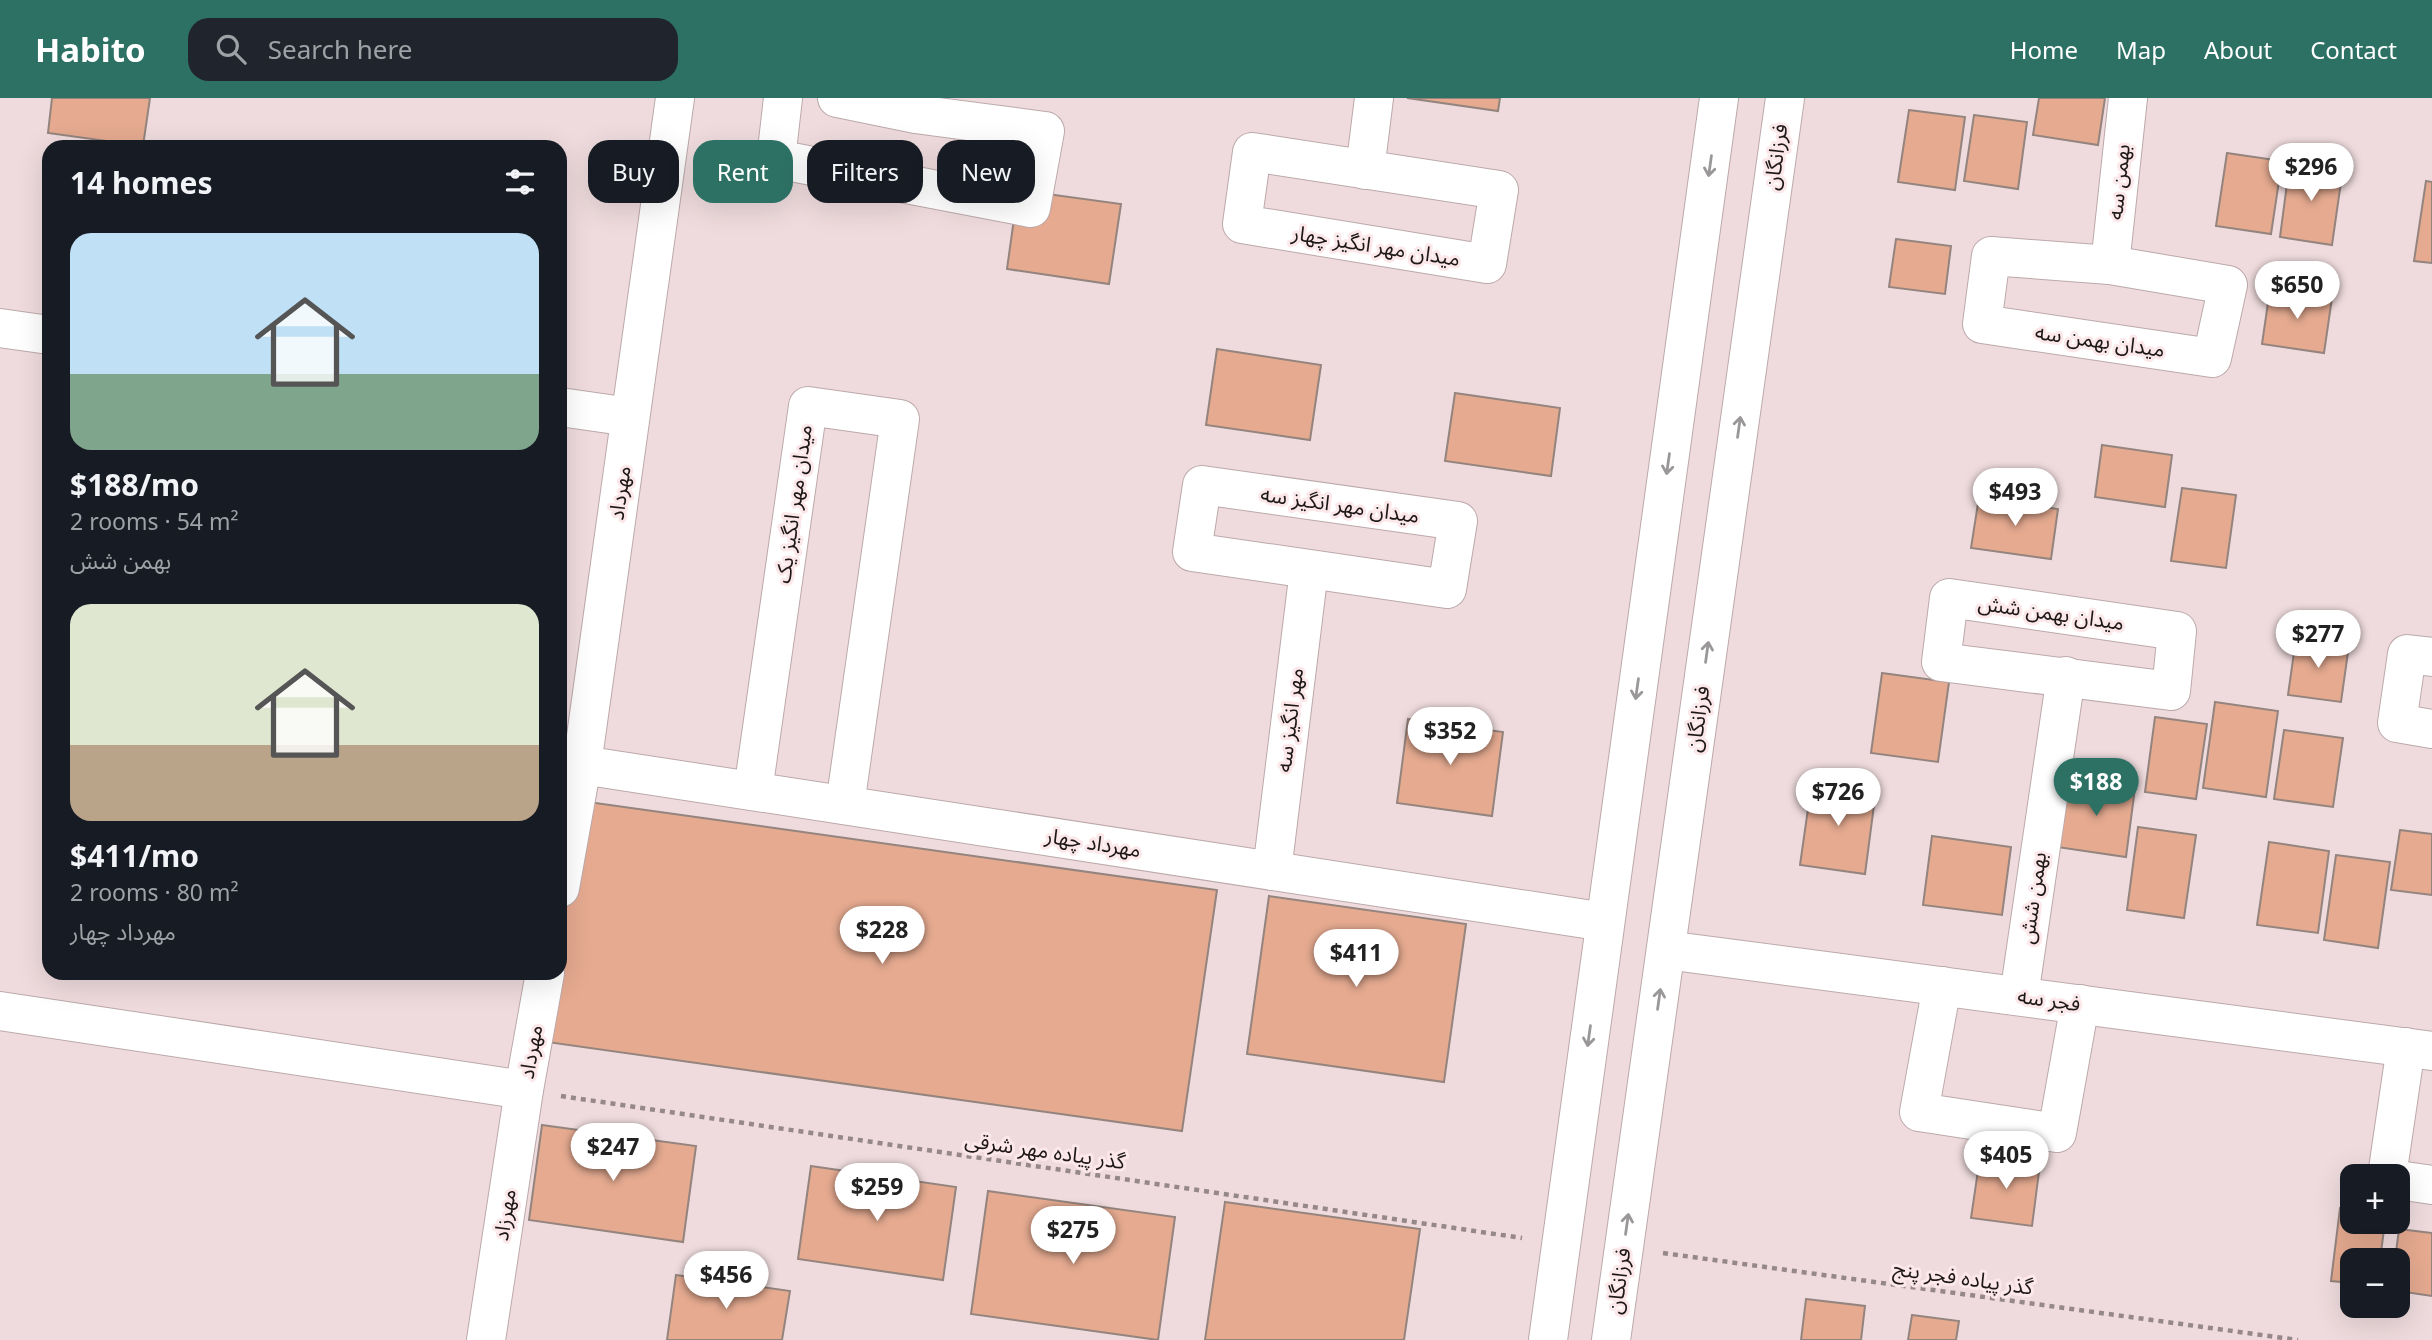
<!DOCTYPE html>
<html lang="en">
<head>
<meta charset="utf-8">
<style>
  :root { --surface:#171b24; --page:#20242c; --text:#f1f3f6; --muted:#9ea1a6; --accent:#2d7164 }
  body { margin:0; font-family:"Noto Sans","Noto Sans Arabic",sans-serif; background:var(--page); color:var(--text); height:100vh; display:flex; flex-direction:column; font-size:26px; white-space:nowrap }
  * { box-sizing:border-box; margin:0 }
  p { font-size:23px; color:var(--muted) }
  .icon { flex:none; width:38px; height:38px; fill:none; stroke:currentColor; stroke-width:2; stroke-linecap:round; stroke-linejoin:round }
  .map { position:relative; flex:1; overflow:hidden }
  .sheet { position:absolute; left:42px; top:42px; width:525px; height:840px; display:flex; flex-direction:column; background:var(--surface); border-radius:21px; box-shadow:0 7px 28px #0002 }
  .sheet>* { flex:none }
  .top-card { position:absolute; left:588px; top:42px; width:665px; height:63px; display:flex; gap:14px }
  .fabs { position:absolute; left:2340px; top:1066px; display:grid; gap:14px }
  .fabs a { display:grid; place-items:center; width:70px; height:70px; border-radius:14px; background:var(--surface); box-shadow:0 7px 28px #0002; font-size:35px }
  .price { position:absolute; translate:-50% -60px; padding:0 16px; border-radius:24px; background:#fff; color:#222; font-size:23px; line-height:46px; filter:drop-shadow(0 2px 4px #0008) }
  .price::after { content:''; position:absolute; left:50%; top:42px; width:21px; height:16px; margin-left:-10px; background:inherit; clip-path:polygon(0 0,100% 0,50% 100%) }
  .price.on { background:var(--accent); color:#fff }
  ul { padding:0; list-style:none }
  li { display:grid; align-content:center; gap:14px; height:371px; padding:0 28px }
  li span { display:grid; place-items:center; height:217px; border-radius:21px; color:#555 }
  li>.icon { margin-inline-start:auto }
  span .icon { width:126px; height:126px; fill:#fffc; stroke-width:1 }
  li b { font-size:30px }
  h2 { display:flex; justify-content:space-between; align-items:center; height:84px; padding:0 28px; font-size:30px }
  .pill { padding:0 24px; border-radius:21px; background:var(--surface); box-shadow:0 7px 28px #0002; font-size:24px; line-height:63px }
  .pill.on { background:var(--accent); color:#fff }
  header { display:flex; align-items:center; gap:42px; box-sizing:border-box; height:98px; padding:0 35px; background:var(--accent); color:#fff }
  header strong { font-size:33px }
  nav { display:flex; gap:38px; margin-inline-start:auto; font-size:24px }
  .search { width:490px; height:63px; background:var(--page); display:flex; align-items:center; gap:18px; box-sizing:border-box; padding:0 24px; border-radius:21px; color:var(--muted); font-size:26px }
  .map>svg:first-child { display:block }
</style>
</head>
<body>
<header>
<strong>Habito</strong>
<div class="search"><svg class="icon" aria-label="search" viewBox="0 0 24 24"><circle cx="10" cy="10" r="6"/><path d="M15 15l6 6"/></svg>Search here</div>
<nav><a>Home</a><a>Map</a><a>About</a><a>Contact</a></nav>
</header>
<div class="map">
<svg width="2432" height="1242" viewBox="0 0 2432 1242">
  <rect width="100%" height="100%" fill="#efdbdd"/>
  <g fill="#e5aa90" stroke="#94847e" stroke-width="2">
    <path d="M52,0h98l-7,48 -95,-13z"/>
    <path d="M1407,0h93l-2,13z"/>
    <path d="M2039,0h66l-7,47 -65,-10z"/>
    <path d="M1909,12l56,7 -10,73 -57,-8z"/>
    <path d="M1974,17l53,7 -9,67 -54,-8z"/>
    <path d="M2227,55l55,8 -11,73 -55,-8z"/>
    <path d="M2290,63l53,7 -11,77 -52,-8z"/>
    <path d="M2426,83l6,1v81l-18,-2z"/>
    <path d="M1018,92l103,14 -12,80 -102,-15z"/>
    <path d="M1896,141l55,7 -6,48 -56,-7z"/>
    <path d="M2270,191l62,9 -8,55 -62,-9z"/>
    <path d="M1217,251l104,16 -11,75 -104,-15z"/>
    <path d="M1455,295l105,15 -9,68 -106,-15z"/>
    <path d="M2102,347l70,10 -7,52 -70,-10z"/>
    <path d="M2182,390l54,7 -10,73 -55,-7z"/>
    <path d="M1979,399l79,12 -7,50 -80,-11z"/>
    <path d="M2296,540l53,7 -8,57 -53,-7z"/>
    <path d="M1882,575l67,9 -11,80 -67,-9z"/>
    <path d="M2215,604l63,9 -12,86 -63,-9z"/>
    <path d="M2155,619l52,7 -11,75 -51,-7z"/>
    <path d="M1408,621l95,13 -11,84 -95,-13z"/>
    <path d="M2284,632l59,8 -10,69 -59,-8z"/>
    <path d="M2066,681l69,9 -9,69 -69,-10z"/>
    <path d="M1812,683l64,9 -11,84 -65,-9z"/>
    <path d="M581,703l636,89 -35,241 -635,-89 13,-69v-24z"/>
    <path d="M2138,729l58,8 -12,83 -57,-8z"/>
    <path d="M2400,732l32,4v61l-41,-5z"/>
    <path d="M1932,738l79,11 -9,68 -79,-10z"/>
    <path d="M2269,744l60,9 -11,82 -61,-8z"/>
    <path d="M2336,757l54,7 -12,86 -54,-8z"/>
    <path d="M1269,798l197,28 -22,158 -197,-28z"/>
    <path d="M542,1027l154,21 -13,96 -154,-22z"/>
    <path d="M1980,1059l60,7 -8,62 -61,-8z"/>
    <path d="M811,1068l145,21 -13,93 -145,-21z"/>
    <path d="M988,1093l187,26 -17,123 -187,-26z"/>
    <path d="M1225,1104l195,27 -16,111h-199z"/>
    <path d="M2340,1110l12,1v13h33l-5,38h-28v23l-21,-2z"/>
    <path d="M2399,1131l33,4v63l-34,-5v-31h-3z"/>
    <path d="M676,1177l114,16 -8,49h-115z"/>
    <path d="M1806,1201l59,7 -4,34h-60z"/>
    <path d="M1912,1217l47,6 -3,19h-48z"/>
  </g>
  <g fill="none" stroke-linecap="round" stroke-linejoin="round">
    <g stroke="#bca9ab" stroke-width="40">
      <g id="minor">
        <path d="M783,0l-7,61 255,49 14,-77 -130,-17 -78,-16"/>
        <path d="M1252,54l247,38 -12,74 -245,-40z"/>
        <path d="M1365,72l9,-72"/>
        <path d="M1991,158l119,9 118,20 -16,73 -230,-34z"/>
        <path d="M2110,167l18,-167"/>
        <path d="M0,230l49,7"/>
        <path d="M560,309l70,10"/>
        <path d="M1202,387l256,36 -11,68 -255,-37z"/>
        <path d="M1949,500l228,33 -6,60 -230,-29z"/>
        <path d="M2432,559l-25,-3 -10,69 35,6"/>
        <path d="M582,667l1023,157"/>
        <path d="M753,693l55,-385 92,13 -55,386"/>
        <path d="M1272,773l37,-301"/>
        <path d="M1666,852l766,101"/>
        <path d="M1942,888l-23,126 138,21 23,-129"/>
        <path d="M2019,898l47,-320"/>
        <path d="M0,913l524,79"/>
        <path d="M2387,1078l19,-129"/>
        <path d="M2398,1082l34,5"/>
      </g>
    </g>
    <g stroke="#bca9ab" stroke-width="40">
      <g id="tertiary">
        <path d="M560,790l22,-123 93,-667"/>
        <path d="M486,1242l38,-250 21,-117"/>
        <path d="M1548,1242l171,-1242"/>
        <path d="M1611,1242l174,-1242"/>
      </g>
    </g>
    <g stroke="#968889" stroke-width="4.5" stroke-dasharray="5 5" stroke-linecap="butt">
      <path d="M561,998l961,142"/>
      <path d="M1663,1155l635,87"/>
    </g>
    <use href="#minor" stroke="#fff" stroke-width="38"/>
    <use href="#tertiary" stroke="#fff" stroke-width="38"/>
  </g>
  <defs><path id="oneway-shaft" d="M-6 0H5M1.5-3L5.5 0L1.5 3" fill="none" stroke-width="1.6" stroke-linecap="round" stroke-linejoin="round" transform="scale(1.75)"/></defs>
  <g stroke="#999797">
    <use href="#oneway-shaft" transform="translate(1710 68) rotate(98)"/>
    <use href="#oneway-shaft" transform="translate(1739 329) rotate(-82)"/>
    <use href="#oneway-shaft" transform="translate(1668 366) rotate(98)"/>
    <use href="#oneway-shaft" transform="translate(1707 554) rotate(-82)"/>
    <use href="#oneway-shaft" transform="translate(1637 591) rotate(98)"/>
    <use href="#oneway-shaft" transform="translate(1659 901) rotate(-82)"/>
    <use href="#oneway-shaft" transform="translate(1589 938) rotate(98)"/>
    <use href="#oneway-shaft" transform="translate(1627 1126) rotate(-82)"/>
  </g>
  <g text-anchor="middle" stroke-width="6" stroke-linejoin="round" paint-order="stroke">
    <g font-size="21" fill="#1d1718" stroke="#fce8ea">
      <text transform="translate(1776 59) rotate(-82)" y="7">فرزانگان</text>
      <text transform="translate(2119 84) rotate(-84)" y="7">بهمن سه</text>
      <text transform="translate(1376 148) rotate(9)" y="7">میدان مهر انگیز چهار</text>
      <text transform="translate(2100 243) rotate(8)" y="7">میدان بهمن سه</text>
      <text transform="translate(620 395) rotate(-82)" y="7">مهرداد</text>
      <text transform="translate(794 406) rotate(-82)" y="7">میدان مهر انگیز یک</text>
      <text transform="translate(1340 407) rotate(8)" y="7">میدان مهر انگیز سه</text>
      <text transform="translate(2051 515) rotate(8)" y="7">میدان بهمن شش</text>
      <text transform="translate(1698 621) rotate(-82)" y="7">فرزانگان</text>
      <text transform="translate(1290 622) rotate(-83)" y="7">مهر انگیز سه</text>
      <text transform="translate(1093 745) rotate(9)" y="7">مهرداد چهار</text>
      <text transform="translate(2033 800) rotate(-82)" y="7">بهمن شش</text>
      <text transform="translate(2049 902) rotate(8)" y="7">فجر سه</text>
      <text transform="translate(531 954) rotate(-80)" y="7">مهرداد</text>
      <text transform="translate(1045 1053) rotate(8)" y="7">گذر پیاده مهر شرقی</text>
      <text transform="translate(505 1117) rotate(-81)" y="7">مهرزاد</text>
      <text transform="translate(1963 1180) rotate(8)" y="7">گذر پیاده فجر پنج</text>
      <text transform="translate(1619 1183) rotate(-82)" y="7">فرزانگان</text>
    </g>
  </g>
</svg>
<div class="fabs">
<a>+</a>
<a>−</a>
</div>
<b class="price" style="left:2311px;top:105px">$296</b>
<b class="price" style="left:2297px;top:223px">$650</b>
<b class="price" style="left:2015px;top:430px">$493</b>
<b class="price" style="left:2318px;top:572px">$277</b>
<b class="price" style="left:1450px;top:669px">$352</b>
<b class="price on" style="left:2096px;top:720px">$188</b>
<b class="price" style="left:1838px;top:730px">$726</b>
<b class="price" style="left:882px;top:868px">$228</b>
<b class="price" style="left:1356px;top:891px">$411</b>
<b class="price" style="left:613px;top:1085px">$247</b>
<b class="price" style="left:2006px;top:1093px">$405</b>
<b class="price" style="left:877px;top:1125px">$259</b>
<b class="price" style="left:1073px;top:1168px">$275</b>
<b class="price" style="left:726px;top:1213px">$456</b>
<div class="top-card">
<a class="pill">Buy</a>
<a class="pill on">Rent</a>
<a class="pill">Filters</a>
<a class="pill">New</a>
</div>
<section class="sheet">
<h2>14 homes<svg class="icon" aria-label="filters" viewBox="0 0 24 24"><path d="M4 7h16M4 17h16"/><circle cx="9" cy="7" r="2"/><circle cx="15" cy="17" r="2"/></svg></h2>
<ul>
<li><span style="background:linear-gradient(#bfe0f5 65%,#7fa58c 0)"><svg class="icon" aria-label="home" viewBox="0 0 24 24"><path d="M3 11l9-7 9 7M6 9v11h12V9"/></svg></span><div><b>$188/mo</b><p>2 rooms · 54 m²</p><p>بهمن شش</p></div></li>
<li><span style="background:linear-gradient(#dfe7d0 65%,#b9a48a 0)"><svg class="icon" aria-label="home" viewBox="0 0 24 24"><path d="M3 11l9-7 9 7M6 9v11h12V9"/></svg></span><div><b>$411/mo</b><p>2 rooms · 80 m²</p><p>مهرداد چهار</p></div></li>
</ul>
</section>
</div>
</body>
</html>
